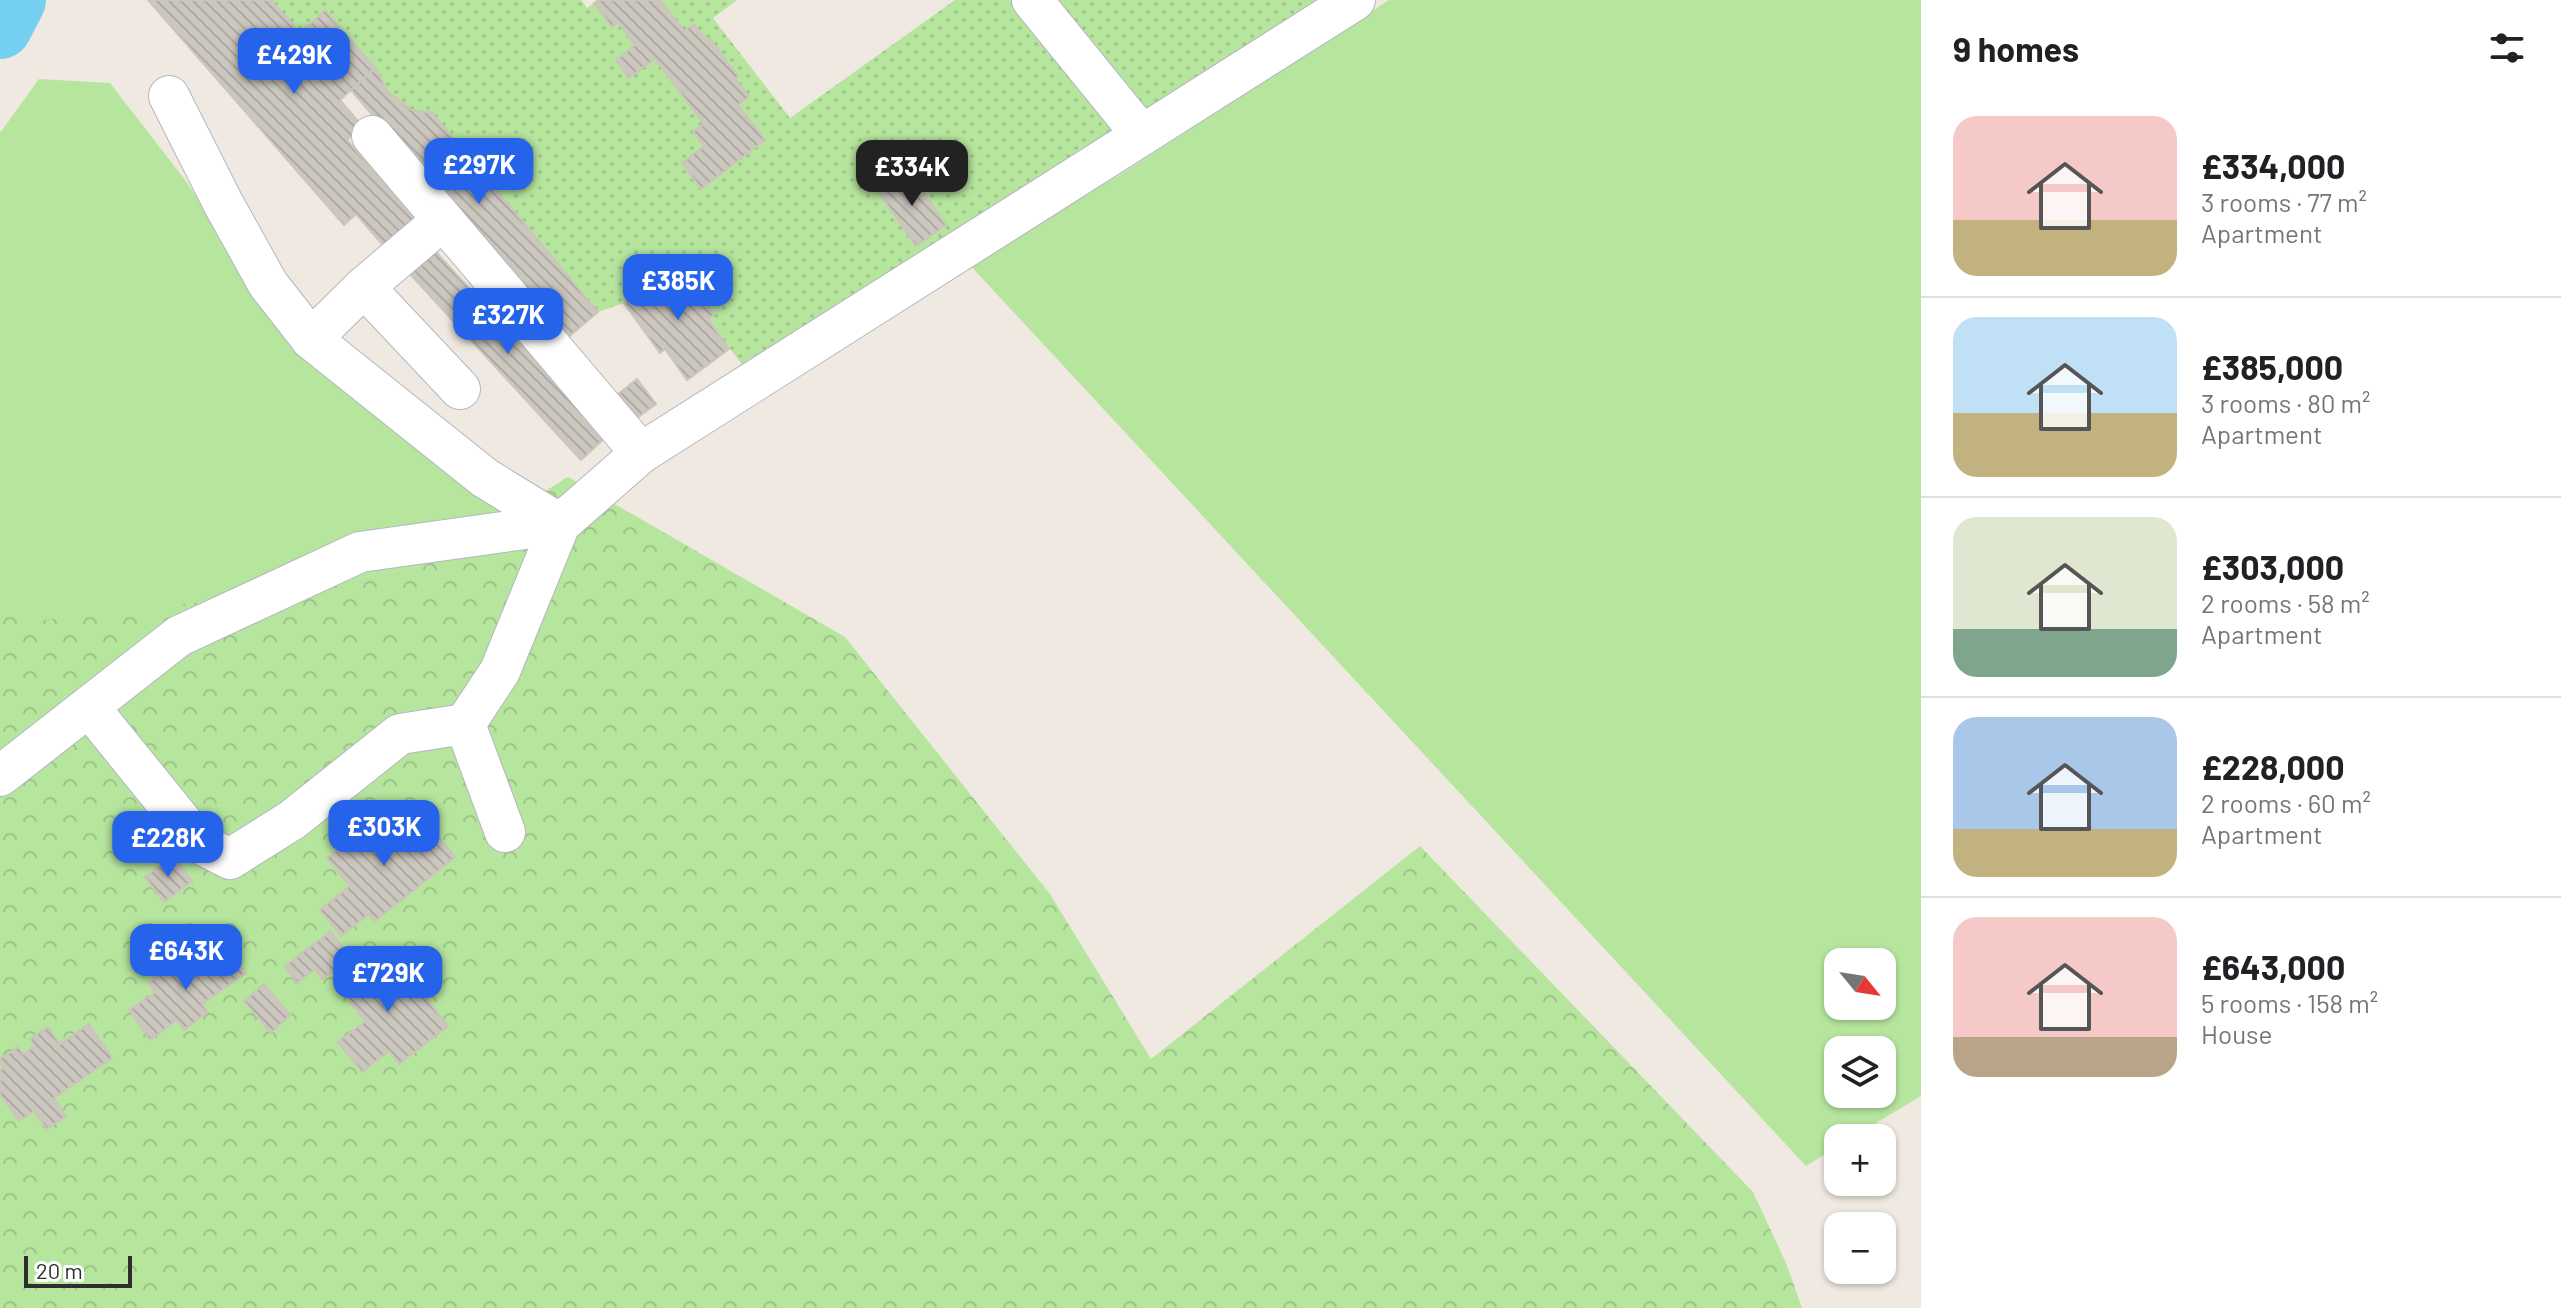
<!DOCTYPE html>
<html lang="en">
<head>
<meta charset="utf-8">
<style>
  :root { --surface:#fff; --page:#f2f2f2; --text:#202124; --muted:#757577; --line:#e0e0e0; --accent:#2563eb }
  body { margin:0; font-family:Barlow,sans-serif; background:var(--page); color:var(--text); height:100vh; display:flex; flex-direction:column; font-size:30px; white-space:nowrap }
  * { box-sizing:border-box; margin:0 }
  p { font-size:26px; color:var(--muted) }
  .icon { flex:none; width:44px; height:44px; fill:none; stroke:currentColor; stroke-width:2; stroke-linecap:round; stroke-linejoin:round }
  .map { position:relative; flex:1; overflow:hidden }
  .panel { display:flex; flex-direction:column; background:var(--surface); width:640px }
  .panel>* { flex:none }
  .needle { width:52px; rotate:120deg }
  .tools { position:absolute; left:1824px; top:948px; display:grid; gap:16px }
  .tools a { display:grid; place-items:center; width:72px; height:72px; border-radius:16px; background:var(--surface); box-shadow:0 2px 6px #0004; font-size:40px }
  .scale { position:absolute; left:24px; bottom:20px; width:108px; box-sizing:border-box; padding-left:8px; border:4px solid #2e2e2e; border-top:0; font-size:22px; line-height:28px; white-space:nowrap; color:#2e2e2e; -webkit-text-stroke:6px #fff; paint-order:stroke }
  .price { position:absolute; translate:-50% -68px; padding:0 18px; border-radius:16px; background:var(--accent); color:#fff; font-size:26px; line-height:52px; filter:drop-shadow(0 2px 4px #0008) }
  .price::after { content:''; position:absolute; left:50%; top:48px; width:24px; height:18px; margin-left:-12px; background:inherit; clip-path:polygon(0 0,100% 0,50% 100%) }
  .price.on { background:#222; color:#fff }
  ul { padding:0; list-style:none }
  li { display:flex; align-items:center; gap:24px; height:200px; padding:0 32px }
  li+li { border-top:2px solid var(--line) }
  li span { display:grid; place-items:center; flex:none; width:224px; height:160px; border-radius:24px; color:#555 }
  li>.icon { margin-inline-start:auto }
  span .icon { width:96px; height:96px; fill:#fffc; stroke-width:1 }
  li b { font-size:34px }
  h2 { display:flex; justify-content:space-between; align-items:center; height:96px; padding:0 32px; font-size:34px }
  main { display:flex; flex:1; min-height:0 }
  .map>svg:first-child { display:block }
</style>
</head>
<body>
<main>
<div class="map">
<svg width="1921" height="1308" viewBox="0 0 1921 1308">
  <defs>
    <pattern id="forest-crowns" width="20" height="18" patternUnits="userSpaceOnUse" patternTransform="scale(2)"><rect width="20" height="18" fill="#b6e59e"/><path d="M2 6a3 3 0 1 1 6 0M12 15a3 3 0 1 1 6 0" fill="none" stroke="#9dc588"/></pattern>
    <pattern id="garden-dots" width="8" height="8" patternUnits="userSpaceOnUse" patternTransform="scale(2)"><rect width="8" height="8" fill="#b6e59e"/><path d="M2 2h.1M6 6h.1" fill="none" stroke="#9dc588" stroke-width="1.8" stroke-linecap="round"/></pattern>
    <pattern id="building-back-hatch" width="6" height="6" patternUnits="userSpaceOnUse" patternTransform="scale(2)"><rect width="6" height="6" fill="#cbc7bf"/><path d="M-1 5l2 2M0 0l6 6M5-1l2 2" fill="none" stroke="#afaba4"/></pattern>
  </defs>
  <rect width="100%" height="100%" fill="#efe9e1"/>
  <g fill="#b6e59e" fill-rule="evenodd">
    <path d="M1389,0h532v1096l-70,42h-13v8l-32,20 -839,-904 151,-86zM1838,962h44v44h-44zM1838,1050h44v44h-44z"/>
    <path d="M39,79l71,4 75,97 120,177 208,155 -87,53 -139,27 -246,28 -41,-24v-463z"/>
  </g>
  <path fill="url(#forest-crowns)" d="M568,477l277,160 205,257 101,165 269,-213 333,346 33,71 16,45h-1802v-712l41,24 246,-28 139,-27z"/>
  <path fill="url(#garden-dots)" d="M271,0h310l6,8 7,-5 18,23 6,-4 17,23 -19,15 13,18 26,-19 49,65 -11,9 11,13 -22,17 19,25 64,-48 -27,-35 10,-8 -12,-17 2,-4 -28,-37 -3,2 -13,-17 -10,7 -24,-31h77l-24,18 77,100 165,-118h364l-573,370 -38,-51 -84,-16 -26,9 -166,-199 -20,-3 -24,-18 -13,-24 -50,-57 -25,22z"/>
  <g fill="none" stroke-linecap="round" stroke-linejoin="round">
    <path stroke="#75cff0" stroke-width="64" d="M0,27l14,-27"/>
  </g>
  <g fill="url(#building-back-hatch)" stroke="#cbc5ba" stroke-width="2">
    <path d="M148,0h123l29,33 25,-23 50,58 -35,32 22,26 -15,14 68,78 -32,27 -27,-31 -12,11z"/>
    <path d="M599,0h61l24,31 10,-7 13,17 3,-2 28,37 -2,4 13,17 -11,8 27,35 -64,49 -19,-26 22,-17 -11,-14 11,-8 -49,-65 -26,19 -13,-18 19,-15 -17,-23 -6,5 -18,-24z"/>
    <path d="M375,68l13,24 24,18 20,3 166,199 -32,27 -215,-249z"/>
    <path d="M908,170l38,55 -30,21 -38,-55z"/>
    <path d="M435,251l171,186 -25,23 -171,-186z"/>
    <path d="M677,264l37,51 -6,4 21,30 -42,31 -22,-31 -5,4 -36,-50z"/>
    <path d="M637,379l19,25 -26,19 -18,-24z"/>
    <path d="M413,804l42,53 -80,64 -6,-7 -28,22 -21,-26 30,-24 -23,-28 35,-29 8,10z"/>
    <path d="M173,856l19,25 -28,21 -19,-25z"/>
    <path d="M331,931l19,27 -28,21 -7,-10 -18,14 -12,-17z"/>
    <path d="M225,943l21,30 -44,31 6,8 -24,18 -7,-10 -27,20 -21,-30 26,-18 -7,-9 24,-18 8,10z"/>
    <path d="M388,950l60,76 -49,38 -10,-13 -27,21 -24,-30 27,-21 -26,-33z"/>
    <path d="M264,984l26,31 -19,18 -27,-32z"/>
    <path d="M89,1024l23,34 -58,40 12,18 -19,13 -13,-18 -15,10 -19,-27v-24l3,-2 -3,-9 18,-12 5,7 12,-8 -5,-7 18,-12 12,17z"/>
  </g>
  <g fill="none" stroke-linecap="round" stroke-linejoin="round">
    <g stroke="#b4b7c1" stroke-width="42">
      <g id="minor">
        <path d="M1032,0l109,134"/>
        <path d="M169,96l54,107 45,81 43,55 174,139 75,46"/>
        <path d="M372,136l269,317"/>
        <path d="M443,220l-79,67 96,102"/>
        <path d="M311,339l53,-52"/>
        <path d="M89,707l110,136 31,16 62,-39 108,-86 65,-10"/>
        <path d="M0,776l179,-140 181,-84 200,-28"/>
        <path d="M505,832l-40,-108 35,-53 60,-147 81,-71 714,-453"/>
      </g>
    </g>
    <use href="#minor" stroke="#fff" stroke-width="40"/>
  </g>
</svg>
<div class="tools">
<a><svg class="needle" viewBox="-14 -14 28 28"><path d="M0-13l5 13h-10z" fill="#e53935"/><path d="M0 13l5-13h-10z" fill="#757577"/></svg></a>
<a><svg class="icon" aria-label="layers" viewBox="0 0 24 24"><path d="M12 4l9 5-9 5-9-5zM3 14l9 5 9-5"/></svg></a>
<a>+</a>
<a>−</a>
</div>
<div class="scale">20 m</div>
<b class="price" style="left:294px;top:96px">£429K</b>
<b class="price" style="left:479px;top:206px">£297K</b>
<b class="price on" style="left:912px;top:208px">£334K</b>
<b class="price" style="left:678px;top:322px">£385K</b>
<b class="price" style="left:508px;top:356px">£327K</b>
<b class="price" style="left:384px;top:868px">£303K</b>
<b class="price" style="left:168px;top:879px">£228K</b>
<b class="price" style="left:186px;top:992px">£643K</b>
<b class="price" style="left:388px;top:1014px">£729K</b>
</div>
<section class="panel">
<h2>9 homes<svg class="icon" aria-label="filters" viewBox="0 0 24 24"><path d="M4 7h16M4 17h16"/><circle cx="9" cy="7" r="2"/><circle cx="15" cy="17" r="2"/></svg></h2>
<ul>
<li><span style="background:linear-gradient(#f6c9c9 65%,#c2b280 0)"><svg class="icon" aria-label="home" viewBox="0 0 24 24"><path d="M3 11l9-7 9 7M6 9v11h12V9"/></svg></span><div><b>£334,000</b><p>3 rooms · 77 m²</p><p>Apartment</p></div></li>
<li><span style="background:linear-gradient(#bfe0f5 60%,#c2b280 0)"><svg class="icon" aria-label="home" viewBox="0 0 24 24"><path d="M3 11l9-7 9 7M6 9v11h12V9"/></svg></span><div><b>£385,000</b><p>3 rooms · 80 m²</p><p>Apartment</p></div></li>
<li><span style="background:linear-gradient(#dfe7d0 70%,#7fa58c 0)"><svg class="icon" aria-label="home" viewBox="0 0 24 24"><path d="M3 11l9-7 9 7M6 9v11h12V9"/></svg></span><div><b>£303,000</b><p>2 rooms · 58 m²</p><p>Apartment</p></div></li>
<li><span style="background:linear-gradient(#a9c7e8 70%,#c2b280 0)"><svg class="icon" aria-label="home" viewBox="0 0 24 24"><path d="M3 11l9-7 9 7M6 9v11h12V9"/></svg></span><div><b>£228,000</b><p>2 rooms · 60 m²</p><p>Apartment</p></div></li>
<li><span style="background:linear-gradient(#f6c9c9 75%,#b9a48a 0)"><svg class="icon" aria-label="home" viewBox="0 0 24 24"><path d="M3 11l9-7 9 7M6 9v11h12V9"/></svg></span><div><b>£643,000</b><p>5 rooms · 158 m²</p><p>House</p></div></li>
</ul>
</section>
</main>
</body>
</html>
